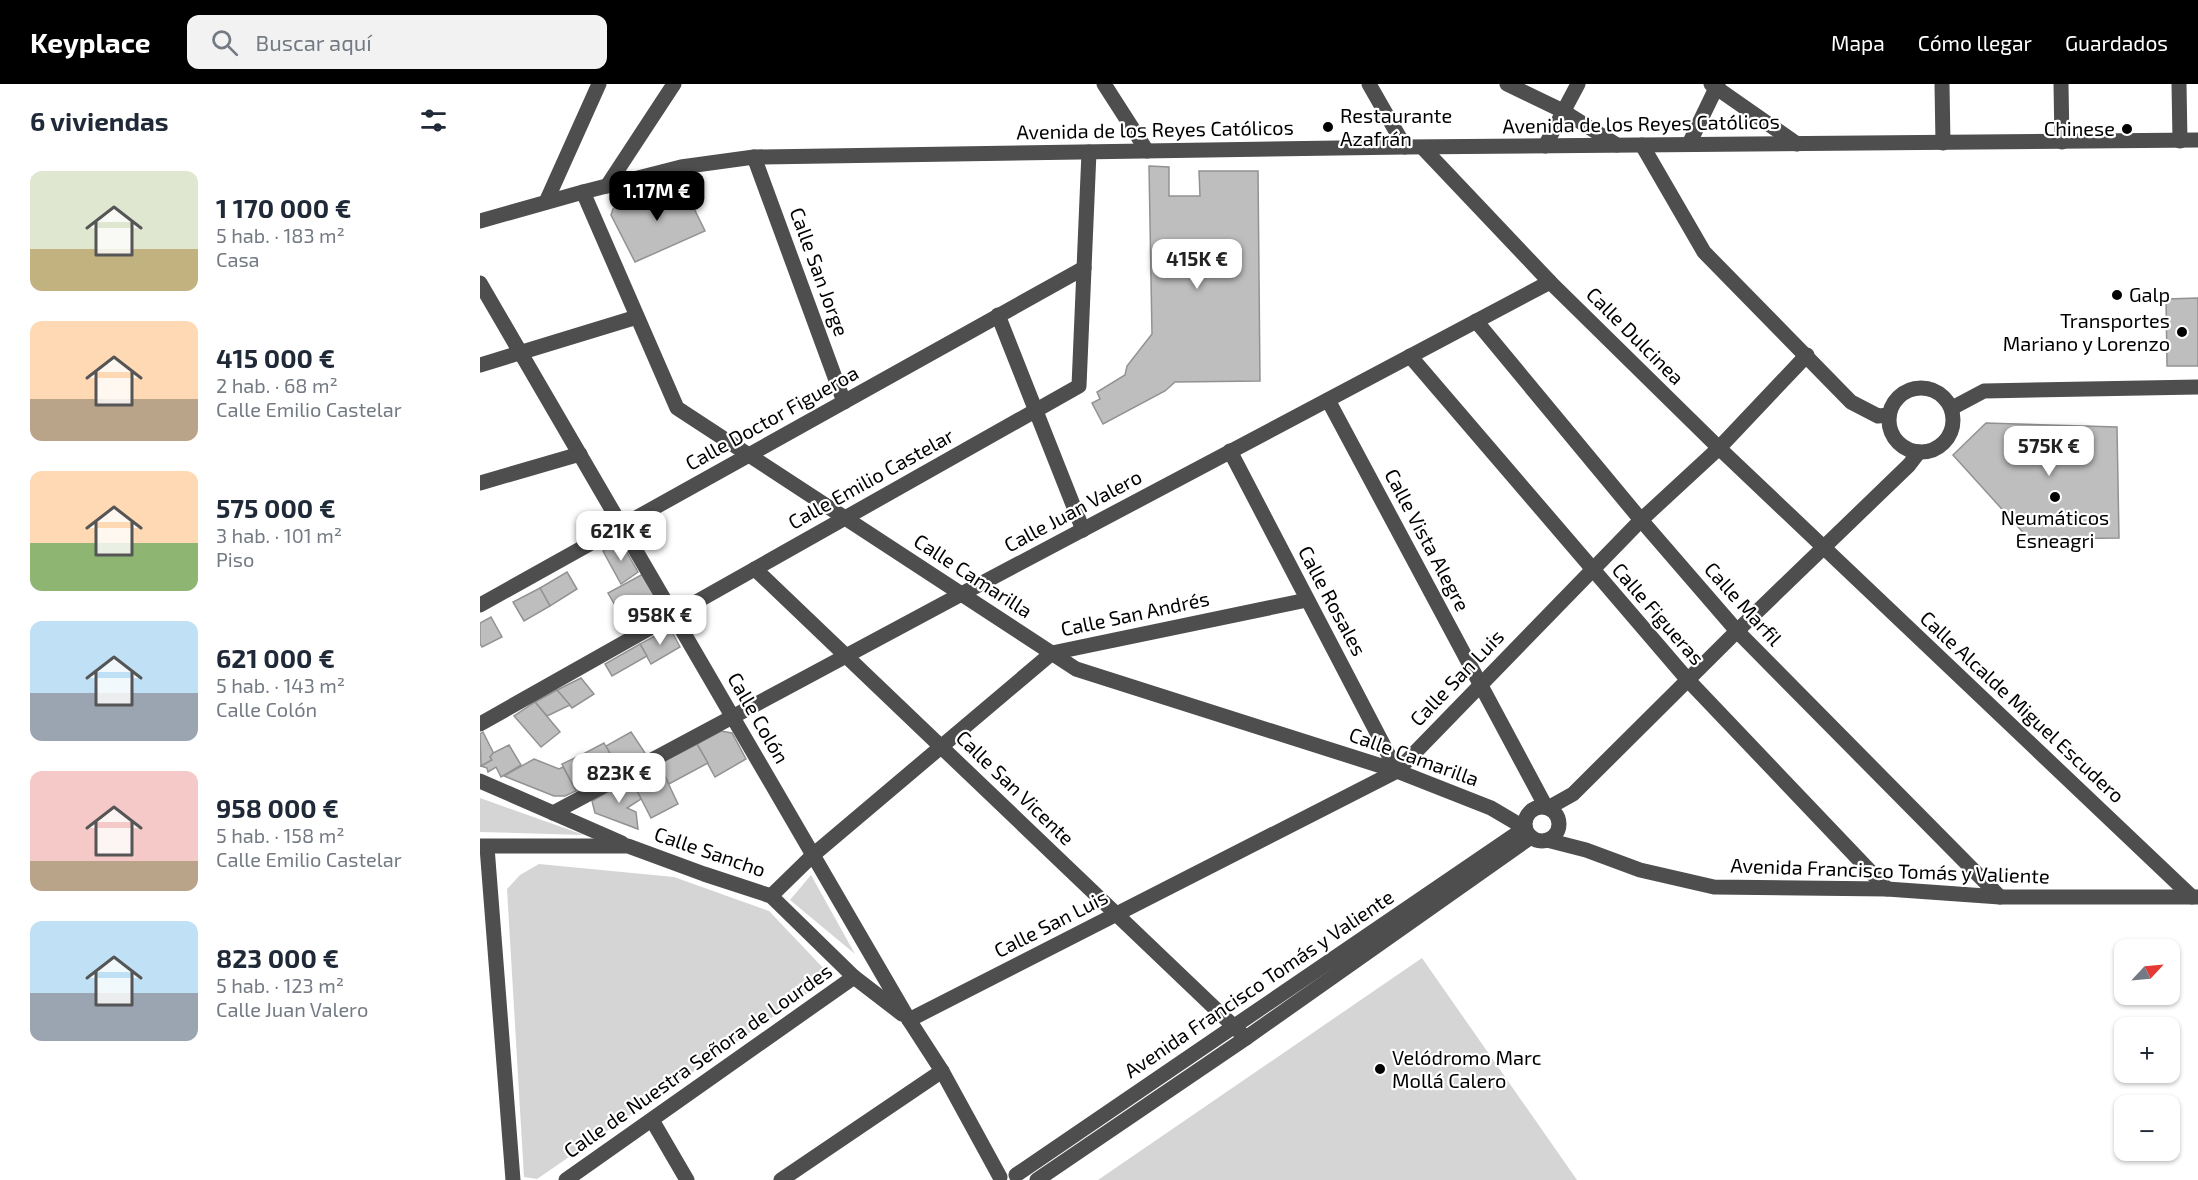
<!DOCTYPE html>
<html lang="es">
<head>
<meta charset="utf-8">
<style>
  :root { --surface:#fff; --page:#f2f2f3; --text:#1f2937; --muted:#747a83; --accent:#000 }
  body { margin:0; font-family:"Exo 2",sans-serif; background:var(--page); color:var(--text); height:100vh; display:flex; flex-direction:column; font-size:22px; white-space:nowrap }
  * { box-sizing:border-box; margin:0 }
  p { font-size:20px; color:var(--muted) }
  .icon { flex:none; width:33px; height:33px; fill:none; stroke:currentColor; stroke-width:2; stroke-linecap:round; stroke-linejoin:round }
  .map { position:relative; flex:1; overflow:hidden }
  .details { display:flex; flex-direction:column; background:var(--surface); width:480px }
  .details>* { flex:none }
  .needle { width:39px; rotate:64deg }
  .tools { position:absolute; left:1634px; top:855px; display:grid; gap:12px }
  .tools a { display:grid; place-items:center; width:66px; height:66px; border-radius:12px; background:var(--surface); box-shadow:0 2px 4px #0004; font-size:30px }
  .price { position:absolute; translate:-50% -51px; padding:0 14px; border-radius:12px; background:#fff; color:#222; font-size:20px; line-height:39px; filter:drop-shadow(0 2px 3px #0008) }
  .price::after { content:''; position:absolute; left:50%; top:36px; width:18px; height:14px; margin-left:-9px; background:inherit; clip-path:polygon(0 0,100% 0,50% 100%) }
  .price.on { background:var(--accent); color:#fff }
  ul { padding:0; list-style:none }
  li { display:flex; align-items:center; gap:18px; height:150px; padding:0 30px }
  li span { display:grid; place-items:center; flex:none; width:168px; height:120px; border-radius:12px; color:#555 }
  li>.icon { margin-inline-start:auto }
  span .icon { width:72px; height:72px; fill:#fffc; stroke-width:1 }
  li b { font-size:26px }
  h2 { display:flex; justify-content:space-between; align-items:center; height:72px; padding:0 30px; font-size:26px }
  header { display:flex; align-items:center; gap:36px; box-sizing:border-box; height:84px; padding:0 30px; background:var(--accent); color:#fff }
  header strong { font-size:28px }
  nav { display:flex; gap:33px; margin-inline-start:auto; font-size:21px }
  .search { width:420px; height:54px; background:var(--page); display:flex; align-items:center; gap:15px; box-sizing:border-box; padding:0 21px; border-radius:12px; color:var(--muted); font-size:22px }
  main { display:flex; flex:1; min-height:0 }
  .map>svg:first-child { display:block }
</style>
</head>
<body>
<header>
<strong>Keyplace</strong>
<div class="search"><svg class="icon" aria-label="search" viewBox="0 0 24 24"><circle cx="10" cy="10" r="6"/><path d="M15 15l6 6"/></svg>Buscar aquí</div>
<nav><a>Mapa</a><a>Cómo llegar</a><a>Guardados</a></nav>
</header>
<main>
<section class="details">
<h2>6 viviendas<svg class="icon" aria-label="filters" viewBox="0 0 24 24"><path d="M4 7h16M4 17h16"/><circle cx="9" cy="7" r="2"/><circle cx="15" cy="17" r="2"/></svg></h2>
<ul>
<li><span style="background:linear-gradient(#dfe7d0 65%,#c2b280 0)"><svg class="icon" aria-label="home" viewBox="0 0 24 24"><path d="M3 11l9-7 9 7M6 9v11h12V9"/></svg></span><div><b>1 170 000 €</b><p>5 hab. · 183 m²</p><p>Casa</p></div></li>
<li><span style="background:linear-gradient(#ffd9b3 65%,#b9a48a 0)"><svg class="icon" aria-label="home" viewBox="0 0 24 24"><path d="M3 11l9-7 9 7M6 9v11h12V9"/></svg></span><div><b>415 000 €</b><p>2 hab. · 68 m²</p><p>Calle Emilio Castelar</p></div></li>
<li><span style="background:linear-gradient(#ffd9b3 60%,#8fb573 0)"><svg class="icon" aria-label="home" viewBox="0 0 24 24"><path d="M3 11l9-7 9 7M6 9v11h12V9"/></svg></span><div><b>575 000 €</b><p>3 hab. · 101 m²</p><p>Piso</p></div></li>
<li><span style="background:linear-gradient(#bfe0f5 60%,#9aa5b1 0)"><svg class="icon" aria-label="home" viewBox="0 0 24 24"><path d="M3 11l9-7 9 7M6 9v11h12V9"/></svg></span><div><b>621 000 €</b><p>5 hab. · 143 m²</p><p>Calle Colón</p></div></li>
<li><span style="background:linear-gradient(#f6c9c9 75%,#b9a48a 0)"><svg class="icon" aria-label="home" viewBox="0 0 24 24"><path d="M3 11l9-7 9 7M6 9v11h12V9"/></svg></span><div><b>958 000 €</b><p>5 hab. · 158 m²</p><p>Calle Emilio Castelar</p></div></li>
<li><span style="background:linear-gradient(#bfe0f5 60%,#9aa5b1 0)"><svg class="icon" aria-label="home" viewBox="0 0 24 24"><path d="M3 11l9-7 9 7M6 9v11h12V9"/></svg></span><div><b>823 000 €</b><p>5 hab. · 123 m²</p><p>Calle Juan Valero</p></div></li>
</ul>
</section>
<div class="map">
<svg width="1718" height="1096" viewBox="0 0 1718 1096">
  <rect width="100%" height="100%" fill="#fff"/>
  <g fill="#d5d5d5">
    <path d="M0,714l104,37 -104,-3z"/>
    <path d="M59,780l135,13 95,34 58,61 -2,9 -288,198 -13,-2 -17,-288 13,-14z"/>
    <path d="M331,791l44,79 -65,-54z"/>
    <path d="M942,874l155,222h-479z"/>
  </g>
  <g fill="#bebebe" stroke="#929292" stroke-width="1.5">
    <path d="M669,82l20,1v29h31l-1,-25h59l2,210 -85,1 -10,9 -62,33 -11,-21 8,-4 -3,-7 28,-17 2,-9 25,-32z"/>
    <path d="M203,102l22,45 -70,31 -24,-47 2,-6 7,-5z"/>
    <path d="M1718,214v68h-31l-1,-67z"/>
    <path d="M1506,339l131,4 2,111 -90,1 -76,-84z"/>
    <path d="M141,458l17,30 -17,12 -18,-33z"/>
    <path d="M87,488l10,17 -27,17 -10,-18z"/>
    <path d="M163,490l19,34 -2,11 -29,14 -23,-40z"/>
    <path d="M60,504l10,18 -26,15 -11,-19z"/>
    <path d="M11,533l11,20 -20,10 -2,-3v-21z"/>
    <path d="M186,546l6,2 8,15 -29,17 -11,-20z"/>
    <path d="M160,560l7,12 -35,20 -7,-12z"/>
    <path d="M101,594l13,16 -22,14 -15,-18z"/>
    <path d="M77,606l13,15 -23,11 -12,-14z"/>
    <path d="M55,618l25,30 -19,15 -27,-31z"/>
    <path d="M241,647l11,2 14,26 -31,18 -18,-33z"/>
    <path d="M3,648l11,22 -4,3 2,3 -11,6 -1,-32z"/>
    <path d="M151,648l14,21 -27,15 -12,-22z"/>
    <path d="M124,659l14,25 -21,11 -14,-25z"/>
    <path d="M217,660l11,19 -39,21 -10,-20z"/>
    <path d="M29,661l12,20 -20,12 -5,-10 -8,5 -1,-4 -6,-2 11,-6 -2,-3 3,-4z"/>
    <path d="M103,670l14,25 -21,12 -14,-27z"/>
    <path d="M54,675l25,10 4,-2 13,24 -11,5h-11l-50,-20z"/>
    <path d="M179,680l19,40 -27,14 -20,-39z"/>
    <path d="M151,695l10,20 -14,9 9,4 2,17 -43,-16 -3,-12z"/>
  </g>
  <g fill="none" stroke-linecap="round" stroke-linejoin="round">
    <g stroke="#4e4e4e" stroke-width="15">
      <path d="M624,0l43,67"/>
      <path d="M889,0l36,63"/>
      <path d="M1027,0l56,27 54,34"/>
      <path d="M1231,0l86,60"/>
      <path d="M1462,0l1,59"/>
      <path d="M1581,0l1,58"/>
      <path d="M1699,0l1,57"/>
      <path d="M1209,60l29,-60"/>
      <path d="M1162,61l62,107 147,150 27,14 11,-1"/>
      <path d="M1065,62l33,-62"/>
      <path d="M943,64l127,134 169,166 473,449"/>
      <path d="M274,73l90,245"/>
      <path d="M127,102l67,-102"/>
      <path d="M103,108l94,216 399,261 321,102 94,37 34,20 -509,347"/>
      <path d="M66,118l53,-118"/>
      <path d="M0,137l103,-29 98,-25 73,-10 651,-10 793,-7"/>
      <path d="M0,199l429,737 33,51 58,106"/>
      <path d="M518,231l85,215"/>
      <path d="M996,237l165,199 96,111 263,266"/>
      <path d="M930,272l277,323 200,210"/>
      <path d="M0,281l157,-48"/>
      <circle cx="1441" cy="336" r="32"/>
      <path d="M848,316l218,407"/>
      <path d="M1472,324l32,-17 214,-4"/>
      <path d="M750,367l167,320"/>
      <path d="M0,399l100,-29"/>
      <path d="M275,485l491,469"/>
      <path d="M0,521l604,-337"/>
      <path d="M0,640l599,-338 10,-234"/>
      <path d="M0,697l142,62"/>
      <circle cx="1062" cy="740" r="17"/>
      <path d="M1068,724l25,-14 164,-163 172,-166 10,-13"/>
      <path d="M73,729c331,-179 665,-355 997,-531"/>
      <path d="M1067,756l39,10 54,20 74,17 173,2 113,8h198"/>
      <path d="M0,762h148l76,28 67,22 83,81 48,37"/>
      <path d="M7,763l26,333"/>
      <path d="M291,812l42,-41 239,-202 255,-53"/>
      <path d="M429,936l488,-249 244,-251 78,-72 88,-93"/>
      <path d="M172,1036l35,60"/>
      <path d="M86,1096l288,-203"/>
      <path d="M301,1096l161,-109"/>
      <path d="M557,1096l209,-142 285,-201"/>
    </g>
  </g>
  <g fill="#000" stroke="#fff" stroke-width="2">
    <circle cx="848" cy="43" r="6"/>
    <circle cx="1647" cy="45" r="6"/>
    <circle cx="1637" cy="211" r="6"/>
    <circle cx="1702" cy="248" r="6"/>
    <circle cx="1575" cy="413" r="6"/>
    <circle cx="900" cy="985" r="6"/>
  </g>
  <g text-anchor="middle" stroke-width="4.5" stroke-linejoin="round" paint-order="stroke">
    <g font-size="20" fill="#000" stroke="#fff" text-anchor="start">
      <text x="860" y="39">Restaurante<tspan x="860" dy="23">Azafrán</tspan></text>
      <text x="1635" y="52" text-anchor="end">Chinese</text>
      <text x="1649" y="218">Galp</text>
      <text x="1690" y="244" text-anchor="end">Transportes<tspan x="1690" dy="23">Mariano y Lorenzo</tspan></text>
      <text x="1575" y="441" text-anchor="middle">Neumáticos<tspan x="1575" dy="23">Esneagri</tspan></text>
      <text x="912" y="981">Velódromo Marc<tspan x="912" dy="23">Mollá Calero</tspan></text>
    </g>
    <g font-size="20" fill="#000" stroke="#fff">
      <text transform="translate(1161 40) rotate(-1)" y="7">Avenida de los Reyes Católicos</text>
      <text transform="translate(675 46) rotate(-1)" y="7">Avenida de los Reyes Católicos</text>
      <text transform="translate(339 188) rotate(70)" y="7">Calle San Jorge</text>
      <text transform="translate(1155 252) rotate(45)" y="7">Calle Dulcinea</text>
      <text transform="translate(292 334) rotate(-29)" y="7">Calle Doctor Figueroa</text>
      <text transform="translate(391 395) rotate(-29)" y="7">Calle Emilio Castelar</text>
      <text transform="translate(593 427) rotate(-28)" y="7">Calle Juan Valero</text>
      <text transform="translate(947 456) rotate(62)" y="7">Calle Vista Alegre</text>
      <text transform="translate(493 492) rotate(33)" y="7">Calle Camarilla</text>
      <text transform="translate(852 517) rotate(62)" y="7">Calle Rosales</text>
      <text transform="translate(1263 520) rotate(48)" y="7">Calle Marfil</text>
      <text transform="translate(655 530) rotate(-12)" y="7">Calle San Andrés</text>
      <text transform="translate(1178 530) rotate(49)" y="7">Calle Figueras</text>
      <text transform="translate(977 594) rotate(-46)" y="7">Calle San Luis</text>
      <text transform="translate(1542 623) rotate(43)" y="7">Calle Alcalde Miguel Escudero</text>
      <text transform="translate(278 634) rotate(60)" y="7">Calle Colón</text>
      <text transform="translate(934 673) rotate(20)" y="7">Calle Camarilla</text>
      <text transform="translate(535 704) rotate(44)" y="7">Calle San Vicente</text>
      <text transform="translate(230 768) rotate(19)" y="7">Calle Sancho</text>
      <text transform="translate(1410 787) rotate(2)" y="7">Avenida Francisco Tomás y Valiente</text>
      <text transform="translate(571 840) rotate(-27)" y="7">Calle San Luis</text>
      <text transform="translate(779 900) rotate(-34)" y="7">Avenida Francisco Tomás y Valiente</text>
      <text transform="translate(218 977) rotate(-35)" y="7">Calle de Nuestra Señora de Lourdes</text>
    </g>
  </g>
</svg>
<div class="tools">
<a><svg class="needle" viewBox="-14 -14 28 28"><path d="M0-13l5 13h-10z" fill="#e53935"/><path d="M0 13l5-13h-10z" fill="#747a83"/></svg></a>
<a>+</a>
<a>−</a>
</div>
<b class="price on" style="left:177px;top:138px">1.17M €</b>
<b class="price" style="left:717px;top:206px">415K €</b>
<b class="price" style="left:1569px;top:393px">575K €</b>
<b class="price" style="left:141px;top:478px">621K €</b>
<b class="price" style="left:180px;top:562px">958K €</b>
<b class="price" style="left:139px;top:720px">823K €</b>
</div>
</main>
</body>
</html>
